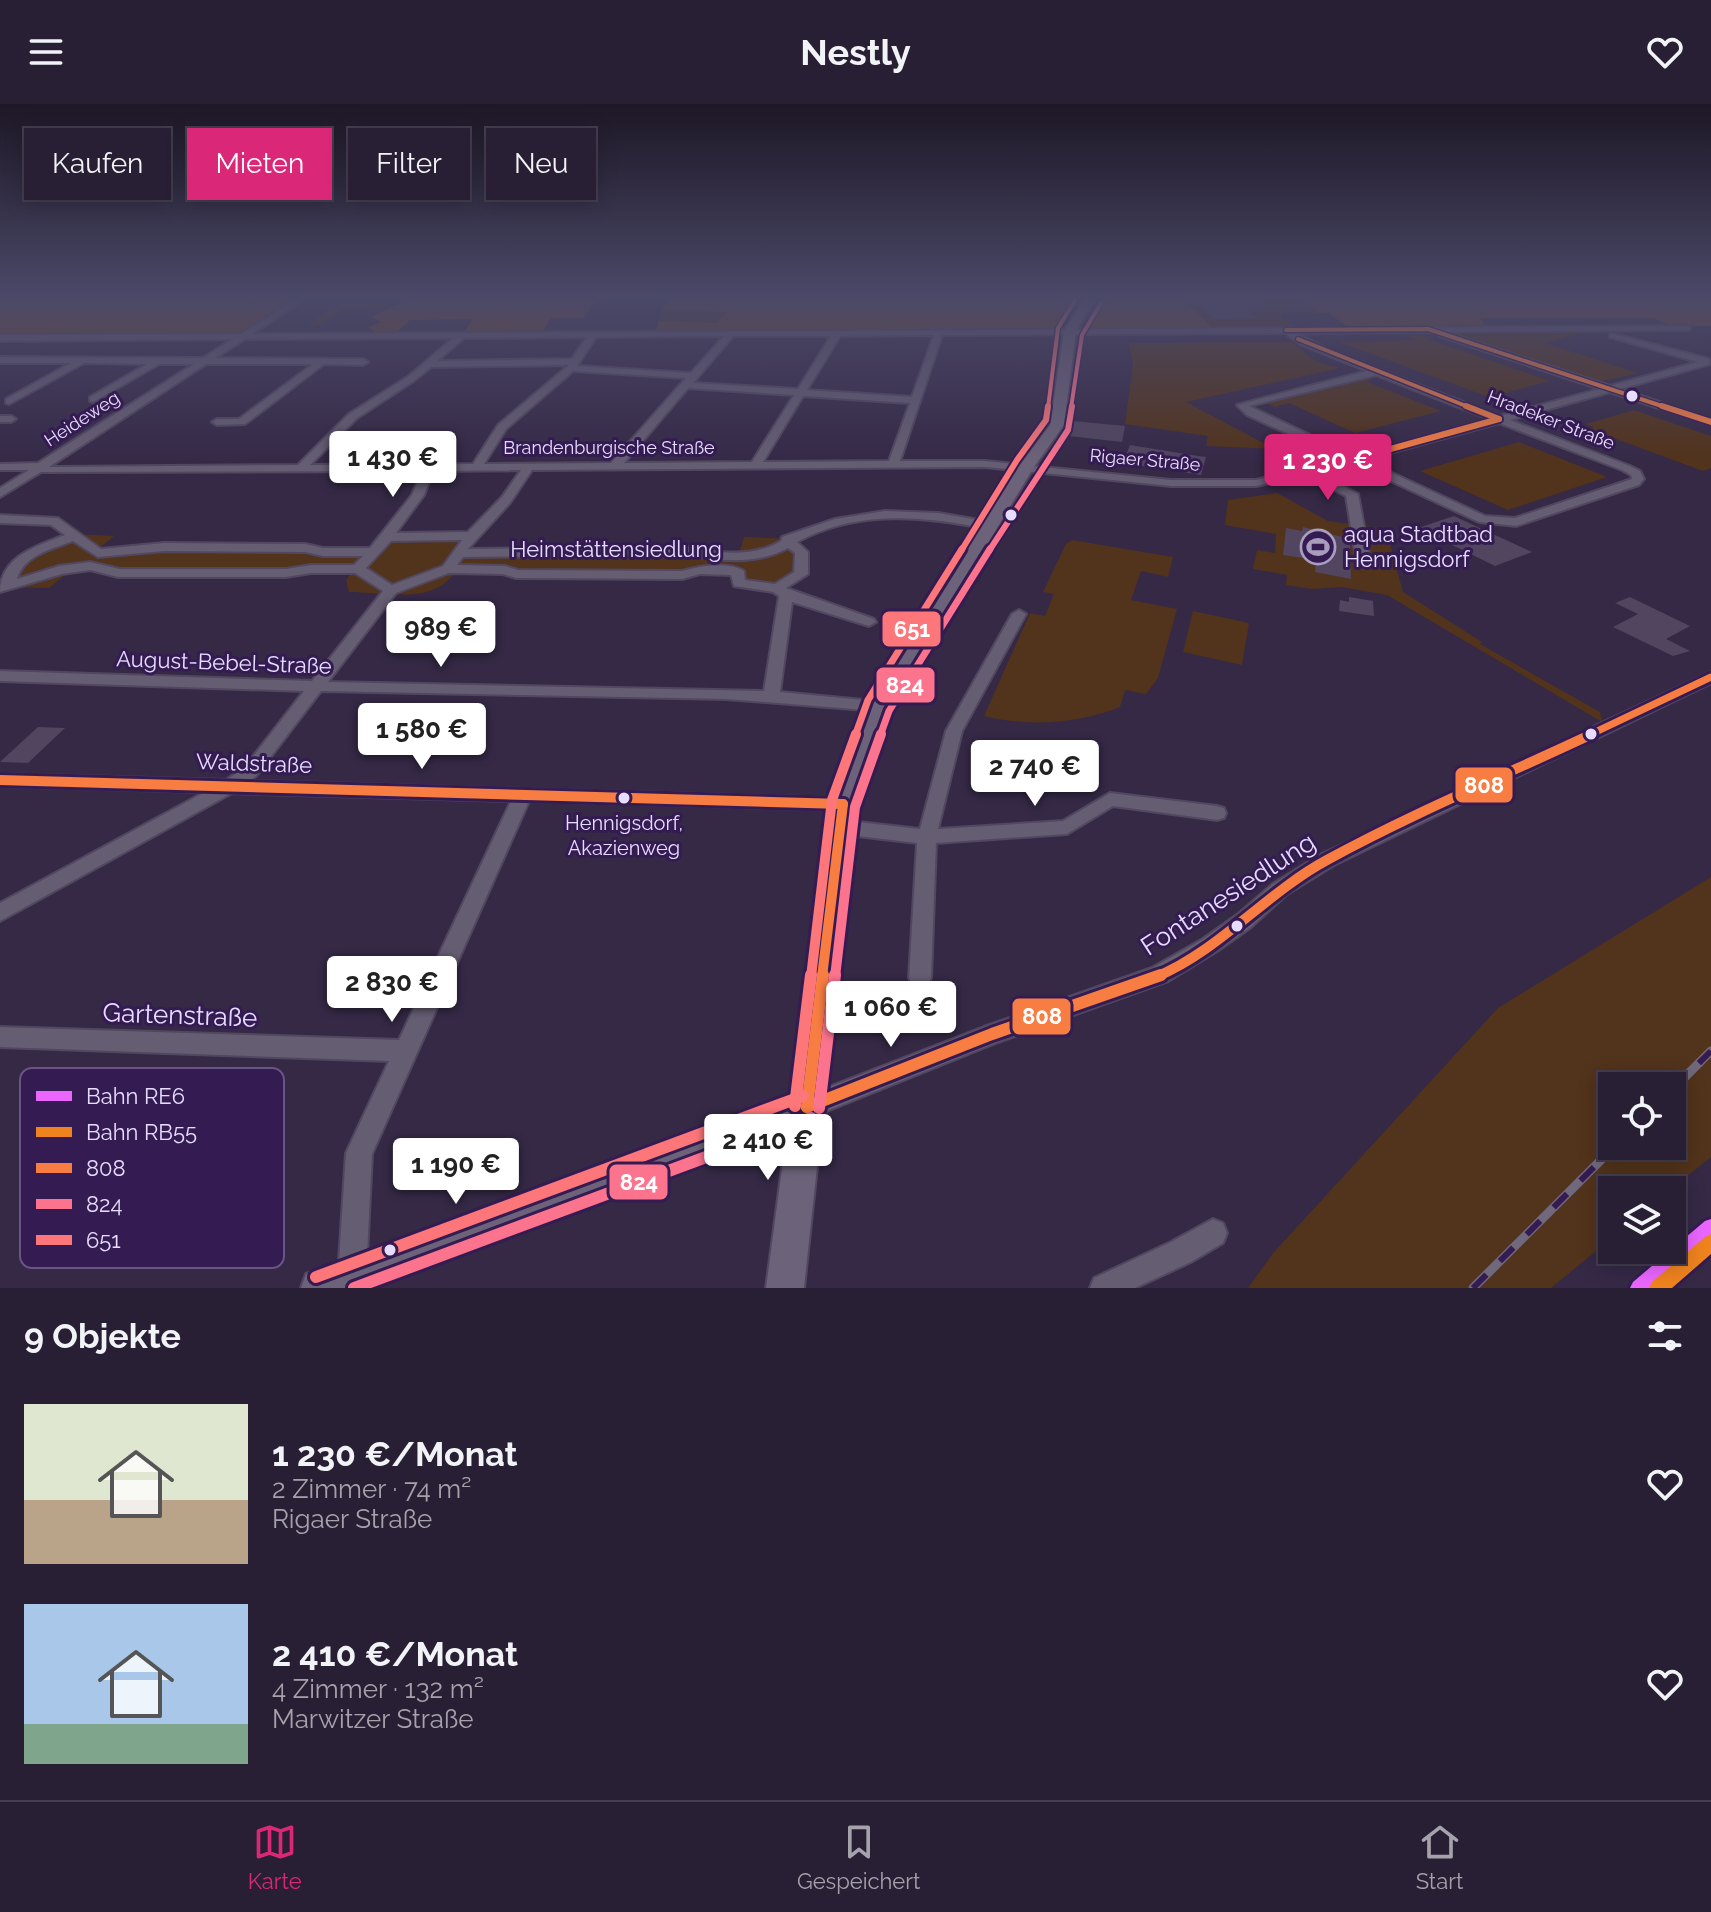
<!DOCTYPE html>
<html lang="de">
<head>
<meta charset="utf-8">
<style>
  :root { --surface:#281f34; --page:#342c40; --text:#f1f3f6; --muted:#a5a2ac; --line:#443d4f; --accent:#db2777 }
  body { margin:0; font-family:Raleway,sans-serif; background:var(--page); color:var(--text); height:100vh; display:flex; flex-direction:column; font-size:30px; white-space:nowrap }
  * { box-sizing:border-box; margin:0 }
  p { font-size:26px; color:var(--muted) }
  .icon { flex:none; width:44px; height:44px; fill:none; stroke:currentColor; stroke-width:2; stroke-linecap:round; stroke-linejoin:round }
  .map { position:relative; height:1184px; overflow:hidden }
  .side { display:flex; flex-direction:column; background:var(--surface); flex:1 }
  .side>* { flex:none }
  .top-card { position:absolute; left:24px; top:24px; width:800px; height:72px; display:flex; gap:16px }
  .fabs { position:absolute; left:1598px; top:968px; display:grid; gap:16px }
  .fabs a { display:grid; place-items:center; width:88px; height:88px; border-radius:0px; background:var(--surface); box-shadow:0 4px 20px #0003,0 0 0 2px var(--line); font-size:40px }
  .price { position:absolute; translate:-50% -68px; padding:0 18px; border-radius:8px; background:#fff; color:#222; font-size:26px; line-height:52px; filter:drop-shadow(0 2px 4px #0008) }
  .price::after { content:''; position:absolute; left:50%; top:48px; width:24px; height:18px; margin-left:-12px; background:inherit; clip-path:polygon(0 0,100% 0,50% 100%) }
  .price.selected { background:var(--accent); color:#fff }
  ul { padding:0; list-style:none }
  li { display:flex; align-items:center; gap:24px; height:200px; padding:0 24px }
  li span { display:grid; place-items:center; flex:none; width:224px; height:160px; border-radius:0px; color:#555 }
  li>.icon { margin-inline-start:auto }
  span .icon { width:96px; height:96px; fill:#fffc; stroke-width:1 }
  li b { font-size:34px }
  h2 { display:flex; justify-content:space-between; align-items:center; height:96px; padding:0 24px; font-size:34px }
  .pill { padding:0 28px; border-radius:0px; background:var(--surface); box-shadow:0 4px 20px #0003,0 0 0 2px var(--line); font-size:28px; line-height:72px }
  .pill.selected { background:var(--accent); color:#fff }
  header { display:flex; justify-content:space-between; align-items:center; height:104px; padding:0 24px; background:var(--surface); font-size:36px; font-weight:700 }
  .tab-bar { display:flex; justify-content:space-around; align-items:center; height:112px; border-top:2px solid var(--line); background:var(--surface); font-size:22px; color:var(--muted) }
  .tab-bar a { display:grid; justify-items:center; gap:4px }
  .tab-bar .selected { color:var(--accent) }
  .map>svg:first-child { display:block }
</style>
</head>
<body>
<header><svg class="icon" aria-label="menu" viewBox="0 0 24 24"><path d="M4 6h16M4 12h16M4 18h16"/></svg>Nestly<svg class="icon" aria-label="heart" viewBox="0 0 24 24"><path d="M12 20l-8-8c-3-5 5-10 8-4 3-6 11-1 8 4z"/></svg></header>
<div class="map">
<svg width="1711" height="1184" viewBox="0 0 1711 1184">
  <rect width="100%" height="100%" fill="#352946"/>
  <g fill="#52331b" fill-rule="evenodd">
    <path d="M1180,193h126l11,16 -34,-1 -2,5 13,10h-82z"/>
    <path d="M339,199h53c-18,15 -31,2 -50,8 -15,5 -13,15 -34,15z"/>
    <path d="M662,206l64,1 -9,12 -58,-2z"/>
    <path d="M1572,228l8,2 -35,9 93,30 -44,10 -149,-50z"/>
    <path d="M1407,231l28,2 -8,2 123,42 -61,16 -150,-55 74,-2z"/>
    <path d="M1292,238l24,20 24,6 -154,34 89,47 -69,-3 2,-10 -83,-12 8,-60 -4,-21z"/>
    <path d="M1366,274l5,2 -4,2 74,29 -86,22 -66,-30 -14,4 -11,-5z"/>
    <path d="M1634,306l77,26v32l-8,3 -114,-42 5,-2 -8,-3z"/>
    <path d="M1519,338l88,35 -99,33 -88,-39z"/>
    <path d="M1277,389l51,28 58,8 17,63 79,50 -2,2 120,68 2,10 -215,-127 -45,-8 -30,2 -26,-4 1,-10 -34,-6 4,-19 18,3 1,-19 -51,-9 3,-25z"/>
    <path d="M74,430l40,2 -16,13 273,1 13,-16h95l-10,15 225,-1 14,6h31l5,-17 50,2 13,12 -1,23 -21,16 -41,-1 -11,-5 2,-10 -32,-1 -18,6 -169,-1 -11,-5h-51c-20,32 -73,19 -105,19l-3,-12 6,-8 -248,-3 -33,1 -22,18 -49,-1c8,-34 45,-42 74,-53z"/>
    <path d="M1072,436l101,17 -5,20 -27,-6 -10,29 46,9 -19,69 -12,16 -21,-4 -5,17c-43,17 -91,20 -136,9l46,-103 15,3 9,-22 -11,-2 23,-48z"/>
    <path d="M1193,507l56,12 -7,42 -59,-13z"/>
    <path d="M1711,773v280l-41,33h-58v48l-61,50h-303l26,-36 224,-244zM1612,982h60v60h-60z"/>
  </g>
  <g fill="#76461d">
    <path d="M0,193h299l-56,36 -243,3z"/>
    <path d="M414,193h185l-16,21h-32l-8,13 -79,1 9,-13 -63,1 -13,12h-22l-7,-5 13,-5 -10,-5 5,-3z"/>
    <path d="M683,193h395l-21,33h-401l3,-9 58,2 9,-11 -64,-2 7,-11z"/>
    <path d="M1104,193h76l32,30 -126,1z"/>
    <path d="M1306,193h405v29h-40l-17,-8h-174l6,9 -137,1 -20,-15h-12z"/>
  </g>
  <g fill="#514560">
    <path d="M1191,193h64l14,12h-24l11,9 -42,1z"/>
    <path d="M1073,317l52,5 -3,16 -53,-6 -3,-2z"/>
    <path d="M1130,341l68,11 8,1 -5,18 -78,-12z"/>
    <path d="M1454,412l15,7 63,29 -37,14 -77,-38z"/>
    <path d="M1303,423l47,12 1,40 -36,-7 1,-12 -33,-5 3,-27 16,3z"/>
    <path d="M1349,493l24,4 1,15 -35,-5 1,-11 9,2z"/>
    <path d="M1630,493l60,29 -24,13 24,12 -17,5 -60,-29 25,-13 -23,-11z"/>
    <path d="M38,623l27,1 -37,35 -28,-1z"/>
  </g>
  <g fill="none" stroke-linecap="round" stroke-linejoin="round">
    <g stroke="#514760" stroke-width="4">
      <g id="street">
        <path d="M299,193h9l-56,37 1434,-8 4,2 -1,2 -244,2 165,54 88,-24 -88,-25v-4l99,26 1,5 -90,25 91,30v6l-101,-33 -100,28 120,46 10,5 4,8 -5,6 -123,41 -37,-4 -127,-59 -36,9 42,22 13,70 -7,4 -7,-4 -11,-68 -42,-21 -48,11h-85l-186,-19 -453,3 -22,33 -42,46 222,-2c30,7 64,10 91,-6l1,-4 53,-18 50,-8 53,2 53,9 6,4 -6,4c-65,-14 -133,-21 -194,12l11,10v22l-22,14 88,31 2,3 -7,4 -77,-24 -12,90 104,10 2,4 -8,5 -152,-12 -405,-8 -65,85 -6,5 593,17 6,1 3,5 -3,5 -6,1 -314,-9 -157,353 -6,122 -4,10 -5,2 -15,-2 -4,-10 8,-123 43,-92 -389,-14v-20l399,13 112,-239 -279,-8 -232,128v-18l205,-111 -205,-6v-12l226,6 18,-12 60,-77 -304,-10v-10l312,10 71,-90 -28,-18h-44l-25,4h-168l-28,-7 -28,4 -62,18c0,-35 36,-46 65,-57l-14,-10 -51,-2v-8l58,3 43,31 63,-6 141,1 18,4h47l42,-53 10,-24 -381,1 -41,25v-9l29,-18h-29v-6l38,-1 156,-99h-35l-66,38 -3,-1v-4l57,-33 -63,-1 -75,41 -3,-1v-4l65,-36h-71v-6l203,1 30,-19 -233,2v-6l241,-1zM1441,228l-1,4 160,53 -100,27 -167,-64 -37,-19zM1285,229l17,12 65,26 -130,34 10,10 96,44 -87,21h-85l-186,-19h-85l42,-126zM934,231l-22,62 -105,-7 33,-54zM724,232l-33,37 -114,-7 19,-29zM733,232h98l-33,53 -105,-6zM587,233l-15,22 -135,2 27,-23zM453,234l-44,38 -60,38 -51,51 -249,2 157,-103h107l-74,55h-22l-5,3 5,3 28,-1 79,-60 39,1 5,-3 -5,-3 -148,-1 30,-19zM569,261l-71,60 -25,39 -163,1 47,-47 58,-38 16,-13zM573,267l113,7 -75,85 -127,1 22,-35zM1376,271l113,44 -135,37 -105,-50zM688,284l106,7 -42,67 -128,1zM803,292l107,7 -21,58 -126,1zM1499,319l123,47 9,5 1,4 -117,39 -30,-2 -121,-56zM521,366l-19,27 -34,35 -72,1 28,-38 9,-24zM462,436l-19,26 -51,19 -26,-17 25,-27zM73,437l25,16 66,-6 141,1 18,4h40l-9,9h-43l-25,4h-166l-30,-7 -31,4 -42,13c7,-24 35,-30 56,-38zM788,444l7,5 -1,19 -19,12 -30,-4 -1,-9c-16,-10 -45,-5 -62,0l-164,-1 -13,-4 -48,-1 6,-8 227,-2c32,7 69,9 98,-7zM449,469l54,1 13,4 166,1 18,-5 31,1 3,11 39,6 6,4 -15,95 -436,-9 68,-89z"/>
        <path d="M0,312h11l5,3 -5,3h-11z"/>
        <path d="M1019,506l7,4 -64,117 -24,98 125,-8 47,-28 107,13 7,2 2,5 -2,5 -7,2 -104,-14 -46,28 -131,9 -5,135 -3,7 -8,2 -8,-2 -3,-7 8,-135 -77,-9 -7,-2 -2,-5 2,-5 7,-2 80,9 26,-98 66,-117z"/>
        <path d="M1711,568v11l-377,182 -47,29 -36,33 -34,24 -49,30 -170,61 -191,77 -9,-4 -3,-8 3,-8 186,-72 168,-59 51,-29 34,-24 36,-31 47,-29z"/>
        <path d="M1213,1115l10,4 4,10 -4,10 -32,19 -56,26h-45l4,-10 77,-36z"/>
      </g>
    </g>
    <g stroke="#514760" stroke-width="4">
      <path id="secondary" d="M1086,193h10l-20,34 -12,94 -30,42 -145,239 -33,98 -52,484h-38l21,-157 -416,157h-70l5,-14 14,-5 471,-172 39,-293 37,-98 152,-240 31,-41 14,-94z"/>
    </g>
    <use href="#street" fill="#655d72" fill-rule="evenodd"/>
    <use href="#secondary" fill="#6c637a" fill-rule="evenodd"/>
    <g stroke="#70687c" stroke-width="9">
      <g id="rail">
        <path d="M1672,986l39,-39"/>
        <path d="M1473,1184l142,-142"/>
      </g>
    </g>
    <use href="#rail" stroke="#341c53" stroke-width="6" stroke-dasharray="19" stroke-linecap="butt"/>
    <g stroke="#341c53" stroke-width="7">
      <g id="bus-1-far4">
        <path d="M1286,226l142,-1 240,79"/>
        <path d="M1298,235l173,69"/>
      </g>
    </g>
    <g stroke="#341c53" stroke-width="10">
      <g id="bus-1-far3">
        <path d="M1466,302l33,13"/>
        <path d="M1662,302l49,16"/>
        <path d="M1289,373l210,-58"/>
      </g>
    </g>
    <g stroke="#341c53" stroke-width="13">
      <path id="bus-1-far2" d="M1587,632l124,-59"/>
    </g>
    <g stroke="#341c53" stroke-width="16">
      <g id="bus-1-far1">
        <path d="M0,676l843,24"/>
        <path d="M822,873l21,-173"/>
        <path d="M1156,873c64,-27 110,-84 171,-117 84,-46 178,-85 265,-126"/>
      </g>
    </g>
    <g stroke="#341c53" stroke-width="18">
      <g id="bus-1">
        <path d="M807,1003l185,-73 169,-59"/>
        <path d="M807,1003l16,-132"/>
      </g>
    </g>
    <g stroke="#341c53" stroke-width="7">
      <path id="bus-2-far4" d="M1071,304l11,-73 19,-32"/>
    </g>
    <g stroke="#341c53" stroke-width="10">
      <path id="bus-2-far3" d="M989,447l79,-121 4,-24"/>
    </g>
    <g stroke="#341c53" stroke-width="13">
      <path id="bus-2-far2" d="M880,632l9,-25 101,-162"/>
    </g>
    <g stroke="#341c53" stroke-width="16">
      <path id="bus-2-far1" d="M835,873l20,-170 26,-73"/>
    </g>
    <g stroke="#341c53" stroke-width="18">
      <g id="bus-2">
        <path d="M819,1004l16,-133"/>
        <path d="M354,1184l457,-170"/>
      </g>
    </g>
    <g stroke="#341c53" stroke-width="7">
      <path id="bus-3-far4" d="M1048,304l10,-80 19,-31"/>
    </g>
    <g stroke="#341c53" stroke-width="10">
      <path id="bus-3-far3" d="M961,447l56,-91 29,-40 2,-14"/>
    </g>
    <g stroke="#341c53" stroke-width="13">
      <path id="bus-3-far2" d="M855,632l13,-36 94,-151"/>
    </g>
    <g stroke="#341c53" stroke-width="16">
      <path id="bus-3-far1" d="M811,873l21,-177 24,-66"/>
    </g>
    <g stroke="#341c53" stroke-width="18">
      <g id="bus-3">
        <path d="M795,1002l16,-131"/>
        <path d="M316,1173l487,-181"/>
      </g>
    </g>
    <use href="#bus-1-far4" stroke="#f77d43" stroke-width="4"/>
    <use href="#bus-1-far3" stroke="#f77d43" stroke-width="6"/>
    <use href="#bus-1-far2" stroke="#f77d43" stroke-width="7"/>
    <use href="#bus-1-far1" stroke="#f77d43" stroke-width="10"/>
    <use href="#bus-1" stroke="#f77d43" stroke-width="12"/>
    <use href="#bus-2-far4" stroke="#fc738d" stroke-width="4"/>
    <use href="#bus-2-far3" stroke="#fc738d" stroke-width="6"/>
    <use href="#bus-2-far2" stroke="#fc738d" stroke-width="7"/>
    <use href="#bus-2-far1" stroke="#fc738d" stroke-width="10"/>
    <use href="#bus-2" stroke="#fc738d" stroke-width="12"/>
    <use href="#bus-3-far4" stroke="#fd767a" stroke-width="4"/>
    <use href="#bus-3-far3" stroke="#fd767a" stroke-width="6"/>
    <use href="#bus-3-far2" stroke="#fd767a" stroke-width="7"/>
    <use href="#bus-3-far1" stroke="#fd767a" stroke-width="10"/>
    <use href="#bus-3" stroke="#fd767a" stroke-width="12"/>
    <g stroke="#341c53" stroke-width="6">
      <path id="rail-1" d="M1711,1115v19l-58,50h-23l3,-6 72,-61z"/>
    </g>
    <g stroke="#341c53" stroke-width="6">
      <path id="rail-2" d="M1711,1130v20l-39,34h-23l3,-6 53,-45z"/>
    </g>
    <use href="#rail-1" fill="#ea66ff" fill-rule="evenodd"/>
    <use href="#rail-2" fill="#ef831e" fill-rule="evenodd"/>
  </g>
  <linearGradient id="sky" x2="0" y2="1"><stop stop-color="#1d1726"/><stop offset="0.54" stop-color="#4b4968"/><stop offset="1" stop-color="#4b4968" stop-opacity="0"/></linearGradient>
  <rect width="1711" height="359" fill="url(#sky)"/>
  <defs>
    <g id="stadium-ring" transform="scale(1.8)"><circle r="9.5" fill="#341c53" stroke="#a99dbe" stroke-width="1.5"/><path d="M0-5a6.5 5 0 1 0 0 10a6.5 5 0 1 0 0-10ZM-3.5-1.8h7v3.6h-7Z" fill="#a99dbe"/></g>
  </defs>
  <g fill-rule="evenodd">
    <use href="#stadium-ring" x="1318" y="443"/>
  </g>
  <g fill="#e7dcfe" stroke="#341c53" stroke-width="3">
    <circle cx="1632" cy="292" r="7"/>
    <circle cx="1011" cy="411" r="7"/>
    <circle cx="1591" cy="630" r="7"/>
    <circle cx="624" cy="694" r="7"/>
    <circle cx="1237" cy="822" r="7"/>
    <circle cx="390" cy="1146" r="7"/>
  </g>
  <g text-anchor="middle" stroke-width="6" stroke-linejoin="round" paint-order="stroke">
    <g font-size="18" fill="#e7dcfe" stroke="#341c53">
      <text transform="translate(82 315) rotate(-33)" y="6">Heideweg</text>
      <text transform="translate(1551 316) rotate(21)" y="6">Hradeker Straße</text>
      <text x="609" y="350">Brandenburgische Straße</text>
      <text transform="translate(1145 356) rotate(5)" y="6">Rigaer Straße</text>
    </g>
    <g font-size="20" fill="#e7dcfe" stroke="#341c53">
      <text x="624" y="726">Hennigsdorf,<tspan x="624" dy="25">Akazienweg</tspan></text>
    </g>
    <g font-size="22" fill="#e7dcfe" stroke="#341c53" text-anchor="start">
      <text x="1344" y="438">aqua Stadtbad<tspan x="1344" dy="25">Hennigsdorf</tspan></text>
    </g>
    <g font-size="22" fill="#e7dcfe" stroke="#341c53">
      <text x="616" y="453">Heimstättensiedlung</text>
      <text transform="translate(224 558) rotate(2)" y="8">August-Bebel-Straße</text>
      <text transform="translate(254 659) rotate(2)" y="8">Waldstraße</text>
    </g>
    <g font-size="26" fill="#e7dcfe" stroke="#341c53">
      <text transform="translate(1228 790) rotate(-33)" y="9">Fontanesiedlung</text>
      <text transform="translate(180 911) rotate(2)" y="9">Gartenstraße</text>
    </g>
  </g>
  <rect x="20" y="964" width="264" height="200" rx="12" fill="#341c53" stroke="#6a5686" stroke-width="2"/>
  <rect x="36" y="987" width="36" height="10" fill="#ea66ff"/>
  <rect x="36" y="1023" width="36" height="10" fill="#ef831e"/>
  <rect x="36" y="1059" width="36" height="10" fill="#f77d43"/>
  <rect x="36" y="1095" width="36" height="10" fill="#fc738d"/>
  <rect x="36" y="1131" width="36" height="10" fill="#fd767a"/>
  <g font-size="22" fill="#e7dcfe">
    <text x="86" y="1000">Bahn RE6</text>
    <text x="86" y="1036">Bahn RB55</text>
    <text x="86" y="1072">808</text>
    <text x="86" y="1108">824</text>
    <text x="86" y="1144">651</text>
  </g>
  <g stroke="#341c53" stroke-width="3">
    <rect x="881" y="506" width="61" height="38" rx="8" fill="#fd767a"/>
    <rect x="875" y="562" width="61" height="38" rx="8" fill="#fc738d"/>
    <rect x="1454" y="662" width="60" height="38" rx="8" fill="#f77d43"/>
    <rect x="1011" y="893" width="61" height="39" rx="8" fill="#f77d43"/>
    <rect x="608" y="1059" width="61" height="38" rx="8" fill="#fc738d"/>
  </g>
  <g font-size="22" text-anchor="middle" font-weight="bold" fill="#fff">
    <text x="912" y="533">651</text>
    <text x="905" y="589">824</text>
    <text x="1484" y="689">808</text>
    <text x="1042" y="920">808</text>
    <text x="639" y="1086">824</text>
  </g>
</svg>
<div class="fabs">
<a><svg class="icon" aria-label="locate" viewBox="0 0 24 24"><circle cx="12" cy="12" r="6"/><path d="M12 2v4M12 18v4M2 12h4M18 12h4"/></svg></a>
<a><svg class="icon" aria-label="layers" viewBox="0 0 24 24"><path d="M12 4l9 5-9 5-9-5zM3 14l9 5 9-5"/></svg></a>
</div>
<b class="price" style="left:393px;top:395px">1 430 €</b>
<b class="price selected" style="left:1328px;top:398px">1 230 €</b>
<b class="price" style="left:441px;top:565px">989 €</b>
<b class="price" style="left:422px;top:667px">1 580 €</b>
<b class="price" style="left:1035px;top:704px">2 740 €</b>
<b class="price" style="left:392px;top:920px">2 830 €</b>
<b class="price" style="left:891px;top:945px">1 060 €</b>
<b class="price" style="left:768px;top:1078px">2 410 €</b>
<b class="price" style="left:456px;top:1102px">1 190 €</b>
<div class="top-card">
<a class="pill">Kaufen</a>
<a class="pill selected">Mieten</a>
<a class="pill">Filter</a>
<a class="pill">Neu</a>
</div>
</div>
<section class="side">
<h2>9 Objekte<svg class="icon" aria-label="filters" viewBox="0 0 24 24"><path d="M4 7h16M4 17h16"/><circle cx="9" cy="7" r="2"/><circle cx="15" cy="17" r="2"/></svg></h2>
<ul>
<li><span style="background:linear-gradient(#dfe7d0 60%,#b9a48a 0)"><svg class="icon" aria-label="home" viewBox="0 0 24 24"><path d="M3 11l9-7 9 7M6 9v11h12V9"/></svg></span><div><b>1 230 €/Monat</b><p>2 Zimmer · 74 m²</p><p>Rigaer Straße</p></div><svg class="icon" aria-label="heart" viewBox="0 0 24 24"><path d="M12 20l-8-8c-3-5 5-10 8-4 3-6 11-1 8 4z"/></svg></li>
<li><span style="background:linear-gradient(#a9c7e8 75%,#7fa58c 0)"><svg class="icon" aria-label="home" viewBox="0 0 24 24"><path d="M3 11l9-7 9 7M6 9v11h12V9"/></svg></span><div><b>2 410 €/Monat</b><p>4 Zimmer · 132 m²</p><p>Marwitzer Straße</p></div><svg class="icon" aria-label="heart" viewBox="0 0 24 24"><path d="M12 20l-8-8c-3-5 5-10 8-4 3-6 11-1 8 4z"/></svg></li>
</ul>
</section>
<nav class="tab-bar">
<a class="selected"><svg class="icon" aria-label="map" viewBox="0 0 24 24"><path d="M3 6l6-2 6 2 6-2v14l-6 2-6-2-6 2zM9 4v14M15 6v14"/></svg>Karte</a>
<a><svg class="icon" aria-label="saved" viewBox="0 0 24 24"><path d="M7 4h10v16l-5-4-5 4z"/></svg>Gespeichert</a>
<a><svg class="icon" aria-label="home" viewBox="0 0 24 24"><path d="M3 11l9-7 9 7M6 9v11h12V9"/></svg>Start</a>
</nav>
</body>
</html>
